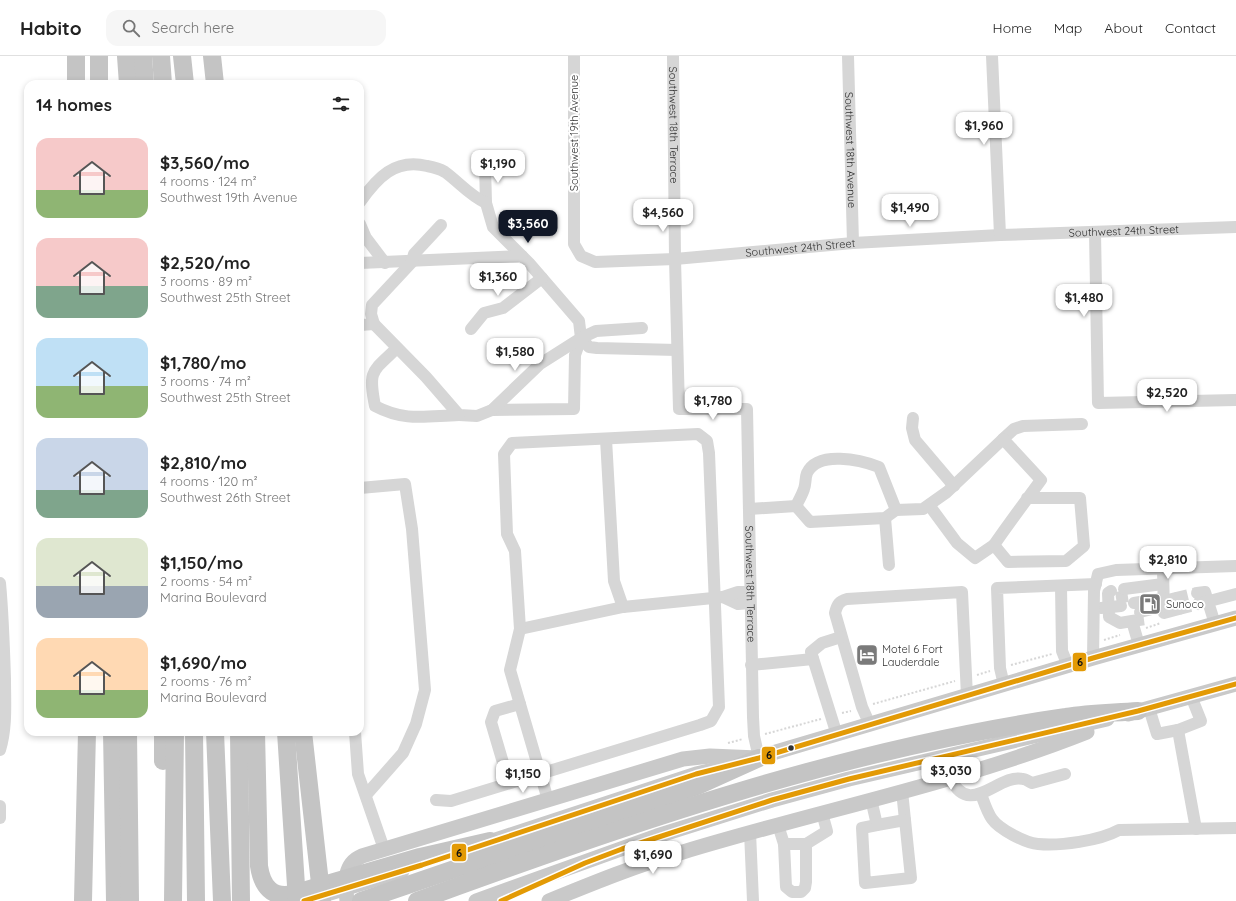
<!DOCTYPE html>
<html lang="en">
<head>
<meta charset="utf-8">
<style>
  :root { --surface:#fff; --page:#f6f6f6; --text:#222; --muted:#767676; --line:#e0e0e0; --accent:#111827 }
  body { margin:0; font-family:Quicksand,sans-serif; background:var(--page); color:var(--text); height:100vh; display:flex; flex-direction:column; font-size:15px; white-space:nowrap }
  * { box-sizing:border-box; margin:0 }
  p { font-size:13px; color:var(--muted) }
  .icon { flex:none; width:22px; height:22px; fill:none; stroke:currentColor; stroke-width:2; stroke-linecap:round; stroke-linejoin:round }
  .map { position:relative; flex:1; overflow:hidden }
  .drawer { position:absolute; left:24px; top:24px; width:340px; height:656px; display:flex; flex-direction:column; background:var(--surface); border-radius:12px; box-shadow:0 2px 6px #0003 }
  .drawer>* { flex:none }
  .price { position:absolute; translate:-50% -34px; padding:0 9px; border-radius:8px; background:#fff; color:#222; font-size:13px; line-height:26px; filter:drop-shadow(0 1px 2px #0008) }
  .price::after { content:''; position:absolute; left:50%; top:24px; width:12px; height:9px; margin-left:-6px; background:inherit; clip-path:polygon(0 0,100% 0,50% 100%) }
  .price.active { background:var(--accent); color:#fff }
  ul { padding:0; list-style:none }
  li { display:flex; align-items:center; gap:12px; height:100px; padding:0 12px }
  li span { display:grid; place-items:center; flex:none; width:112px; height:80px; border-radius:12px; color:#555 }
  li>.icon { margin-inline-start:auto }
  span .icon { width:48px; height:48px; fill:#fffc; stroke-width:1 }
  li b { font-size:17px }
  h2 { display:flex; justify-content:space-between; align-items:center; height:48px; padding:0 12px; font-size:17px }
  header { display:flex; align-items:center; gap:24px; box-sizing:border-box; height:56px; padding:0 20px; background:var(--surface); border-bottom:1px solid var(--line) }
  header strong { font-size:19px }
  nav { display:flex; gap:22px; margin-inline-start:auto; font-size:14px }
  .search { width:280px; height:36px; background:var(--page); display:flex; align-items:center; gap:10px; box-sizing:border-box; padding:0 14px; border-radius:12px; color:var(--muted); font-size:15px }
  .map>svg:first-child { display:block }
</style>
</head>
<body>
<header>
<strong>Habito</strong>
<div class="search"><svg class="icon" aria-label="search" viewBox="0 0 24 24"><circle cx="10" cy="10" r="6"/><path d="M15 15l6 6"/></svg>Search here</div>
<nav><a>Home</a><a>Map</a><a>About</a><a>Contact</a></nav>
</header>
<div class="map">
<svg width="1236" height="845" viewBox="0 0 1236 845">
  <rect width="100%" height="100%" fill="#fff"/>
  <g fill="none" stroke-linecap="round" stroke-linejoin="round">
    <g stroke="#d6d6d6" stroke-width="12" stroke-dasharray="12 6" stroke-linecap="butt">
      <path d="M1116,542l13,-2"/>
      <path d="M1176,542l21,-5"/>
      <path d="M1179,553l19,-5"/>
      <path d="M1132,565l14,-2"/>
    </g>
    <g stroke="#d6d6d6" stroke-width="2" stroke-dasharray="2 2" stroke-linecap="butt">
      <path d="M1146,572l15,-5"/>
      <path d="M1104,584l16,-5"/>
      <path d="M1011,609l41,-11"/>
      <path d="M977,619l13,-4"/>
      <path d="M873,648l82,-23"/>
      <path d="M842,657l9,-2"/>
      <path d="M765,678l56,-15"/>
      <path d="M728,687l15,-4"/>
    </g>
    <g stroke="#d6d6d6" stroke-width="12">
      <path id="s1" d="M574,0v188l7,12 14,6 80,-3 178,-16 147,-8 236,-8"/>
      <path id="s2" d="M673,0l2,203 4,150h68l6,308 1,19 5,22"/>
      <path id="s3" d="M848,0l5,187"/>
      <path d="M992,0l8,179"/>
      <path d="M485,109l1,38"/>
      <path d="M360,146c17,-24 35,-44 67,-36 6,1 13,3 18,6 15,11 24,23 41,31l7,24 36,36 50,58 2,17 -6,17 -1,54 -82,1"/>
      <path d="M360,168l6,14 19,25"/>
      <path d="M1095,176l3,171 138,-3"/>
      <path d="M360,207l162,-7"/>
      <path d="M374,268l52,53 33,38 18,1 15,-6 48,-46 41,-26 8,9 8,1 80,2"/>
      <path d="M360,269l14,-1 -3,-10 1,-9 40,-43 2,-8 27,-29"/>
      <path d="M471,273l13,-16 19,-5 39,-30"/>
      <path d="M581,282l15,-7 46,-3"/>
      <path d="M397,292c-25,24 -29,22 -22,58 30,16 51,10 84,9"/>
      <path d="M913,362l-1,10 3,12 39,46"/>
      <path d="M606,383l8,142 9,26"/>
      <path d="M1003,383l11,-10 9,-3 59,-2"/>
      <path d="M360,432l45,-4 7,45 13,161 -9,34 -13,29 -37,42"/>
      <path d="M929,449l28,38 18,15 19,-13"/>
      <path d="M796,450l14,16 75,-4 11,-8 27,-1 24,-17 56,-53 38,41c-16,22 -32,43 -47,65l14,17 58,-1 18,-15 -4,-48h-53"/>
      <path d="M749,453l47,-3c3,-6 6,-11 8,-17 2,-5 1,-11 3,-16 11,-23 54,-13 72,-6l17,43"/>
      <path d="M885,462l4,47"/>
      <path d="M1163,512l1,45 15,-4"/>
      <path d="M0,527c3,32 4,64 5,96 0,24 2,48 -5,71"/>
      <path d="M1061,530l1,65 6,15"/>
      <path d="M1124,533l39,-5"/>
      <path d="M1111,535l-3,2 1,24 11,6 12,-2 7,24"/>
      <path d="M1197,537l8,-1 10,32"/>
      <path d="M723,541l15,7 12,-1"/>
      <path d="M1164,545l12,-3"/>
      <path d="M1134,547l30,-5"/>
      <path d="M1198,548l38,-10"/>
      <path d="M1101,552l20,-2"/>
      <path d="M1140,556l24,-6"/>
      <path d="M520,573l103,-22 100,-10 15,-5h12"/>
      <path d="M1093,602l1,-67 4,-17 18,-4 120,-4"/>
      <path d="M751,609l62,-6"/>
      <path d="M1004,629l-4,-17 -3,-80 99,-4"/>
      <path d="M1149,652l8,26 21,-4 23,-9 -10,-25"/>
      <path d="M870,669l-8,-18 -27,-94c2,-8 4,-12 12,-14l115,-7 5,104"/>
      <path d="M1178,674l18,99"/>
      <path d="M355,676l3,42 26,75"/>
      <path d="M837,679l-26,-83 11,-9 19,-6"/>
      <path d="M950,721c19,43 48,-4 73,2 3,0 6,3 9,4l33,-9"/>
      <path d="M509,727l-18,-61 4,-11 25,-7"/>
      <path d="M981,738c3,8 6,18 11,25 7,10 33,24 46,25 22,2 61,-3 81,-14l117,-2"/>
      <path d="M871,743l6,26 -15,3 3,55 46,-5 -9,-87"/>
      <path d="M436,744l15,1 249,-76 11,-4 8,-14 -10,-254 -2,-12 -9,-7 -186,9 -8,11 3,80 8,17 5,78 -10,41 38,130"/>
      <path d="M0,750v12"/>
      <path d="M778,769l6,19 2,43 6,5h9l4,-4 1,-6v-38l21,-13 -5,-18"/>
      <path d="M877,769l28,-5"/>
      <path d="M750,776l3,69"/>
      <path d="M784,788h22"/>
    </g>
    <g stroke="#c9c9c9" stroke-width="15">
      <path d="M1128,658l108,-30"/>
      <path d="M749,704l344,-102 143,-40"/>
      <path d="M480,789l216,-71 30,-7"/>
      <path d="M304,845l98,-30"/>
      <path d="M347,845c-2,-17 -4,-37 15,-45l321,-97 27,-3 48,2"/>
      <path d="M476,845l181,-65 115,-36 77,-21 258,-60"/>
      <path d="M549,845c44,-18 88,-36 134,-49 134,-41 273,-68 404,-120"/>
    </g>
    <g stroke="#c4c4c4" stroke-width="18">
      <path d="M76,0v28"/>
      <path d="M99,0v28"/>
      <path d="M126,0l2,28"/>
      <path d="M143,0l2,28"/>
      <path d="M161,0l2,28"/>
      <path d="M182,0l3,28"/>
      <path d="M212,0l3,28"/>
      <path d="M112,676l3,169"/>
      <path d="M128,676l2,169"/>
      <path d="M163,676v29"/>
      <path d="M194,676l2,169"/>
      <path d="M215,676l7,169"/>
      <path d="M239,676l2,169"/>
      <path d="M256,676l3,134c3,20 13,33 34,28l127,-37 70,-16"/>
      <path d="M286,676l11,169"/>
      <path d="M303,676l19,169"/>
      <path d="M83,845l4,-169"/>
      <path d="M173,845l2,-169"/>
      <path d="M361,845l336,-115 62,-28"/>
      <path d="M417,845c212,-77 425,-152 649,-184 24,-4 48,-4 72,-6"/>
    </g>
    <g stroke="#fff" stroke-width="8">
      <g id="bus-1">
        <path d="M304,845l118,-36 274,-91 63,-16 334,-100 143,-40"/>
        <path d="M501,845l84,-38 37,-14 150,-49 77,-21 289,-68 98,-27"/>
      </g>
    </g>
    <use href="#bus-1" stroke="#e39a05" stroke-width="5"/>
  </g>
  <defs>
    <g id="fuel-square" transform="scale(1.15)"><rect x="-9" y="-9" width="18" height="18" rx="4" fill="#7a7a7a" stroke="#fff"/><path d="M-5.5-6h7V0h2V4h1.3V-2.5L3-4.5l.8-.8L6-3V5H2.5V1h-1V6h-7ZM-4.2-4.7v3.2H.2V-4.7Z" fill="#fff"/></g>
    <g id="hotel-square" transform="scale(1.15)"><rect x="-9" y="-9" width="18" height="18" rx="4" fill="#7a7a7a" stroke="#fff"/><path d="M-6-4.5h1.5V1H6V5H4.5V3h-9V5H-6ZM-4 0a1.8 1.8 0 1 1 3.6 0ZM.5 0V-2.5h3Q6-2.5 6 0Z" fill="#fff"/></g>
  </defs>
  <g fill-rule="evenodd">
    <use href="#fuel-square" x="1150" y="548"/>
    <use href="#hotel-square" x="867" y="599"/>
  </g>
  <circle fill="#323232" stroke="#fff" stroke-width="1.5" cx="791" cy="692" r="3.5"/>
  <g text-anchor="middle" stroke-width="4" stroke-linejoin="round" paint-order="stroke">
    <g font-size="11" fill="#323232" stroke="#fff">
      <text dy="4" stroke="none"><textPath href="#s2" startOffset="69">Southwest 18th Terrace</textPath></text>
      <text transform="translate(574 77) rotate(-90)" y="4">Southwest 19th Avenue</text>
      <text dy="4" stroke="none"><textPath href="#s3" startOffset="94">Southwest 18th Avenue</textPath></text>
      <text dy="4" stroke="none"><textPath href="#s1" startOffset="747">Southwest 24th Street</textPath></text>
      <text dy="4" stroke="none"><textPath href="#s1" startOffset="423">Southwest 24th Street</textPath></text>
      <text dy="4" stroke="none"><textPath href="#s2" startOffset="596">Southwest 18th Terrace</textPath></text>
    </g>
    <g font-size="11" fill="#323232" stroke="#fff" text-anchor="start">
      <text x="1166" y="552">Sunoco</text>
      <text x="882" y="597">Motel 6 Fort<tspan x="882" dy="13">Lauderdale</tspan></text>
    </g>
  </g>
  <g stroke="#fff" stroke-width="1.5">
    <rect x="1072" y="596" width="15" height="20" rx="4" fill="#e39a05"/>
    <rect x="761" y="690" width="15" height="19" rx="4" fill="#e39a05"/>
    <rect x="451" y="787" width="16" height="19" rx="4" fill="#e39a05"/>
  </g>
  <g font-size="11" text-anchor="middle" font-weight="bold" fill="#111">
    <text x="1080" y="610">6</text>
    <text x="769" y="703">6</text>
    <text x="459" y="801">6</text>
  </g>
</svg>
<b class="price" style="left:984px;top:90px">$1,960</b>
<b class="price" style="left:498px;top:128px">$1,190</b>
<b class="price" style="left:910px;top:172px">$1,490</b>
<b class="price" style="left:663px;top:177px">$4,560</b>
<b class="price active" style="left:528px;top:188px">$3,560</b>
<b class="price" style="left:498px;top:241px">$1,360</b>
<b class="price" style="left:1084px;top:262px">$1,480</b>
<b class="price" style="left:515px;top:316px">$1,580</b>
<b class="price" style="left:1167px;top:357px">$2,520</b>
<b class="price" style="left:713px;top:365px">$1,780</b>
<b class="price" style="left:1168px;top:524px">$2,810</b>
<b class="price" style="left:951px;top:735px">$3,030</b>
<b class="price" style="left:523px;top:738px">$1,150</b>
<b class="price" style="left:653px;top:819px">$1,690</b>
<section class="drawer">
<h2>14 homes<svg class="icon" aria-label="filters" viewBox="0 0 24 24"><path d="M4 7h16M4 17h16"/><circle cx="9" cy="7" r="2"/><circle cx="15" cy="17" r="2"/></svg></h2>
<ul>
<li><span style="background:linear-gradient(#f6c9c9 65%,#8fb573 0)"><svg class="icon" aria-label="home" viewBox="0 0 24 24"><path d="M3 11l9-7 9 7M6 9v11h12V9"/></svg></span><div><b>$3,560/mo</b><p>4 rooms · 124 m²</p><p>Southwest 19th Avenue</p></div></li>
<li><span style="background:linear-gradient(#f6c9c9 60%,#7fa58c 0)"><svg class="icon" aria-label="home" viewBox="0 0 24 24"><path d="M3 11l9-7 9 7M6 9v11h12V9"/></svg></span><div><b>$2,520/mo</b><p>3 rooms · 89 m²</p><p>Southwest 25th Street</p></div></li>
<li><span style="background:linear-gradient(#bfe0f5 60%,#8fb573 0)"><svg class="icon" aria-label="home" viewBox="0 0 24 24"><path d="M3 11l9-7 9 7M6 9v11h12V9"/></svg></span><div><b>$1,780/mo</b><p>3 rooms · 74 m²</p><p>Southwest 25th Street</p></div></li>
<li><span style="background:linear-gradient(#c9d6e8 65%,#7fa58c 0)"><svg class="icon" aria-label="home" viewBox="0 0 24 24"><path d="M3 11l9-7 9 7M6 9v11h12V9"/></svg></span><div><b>$2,810/mo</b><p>4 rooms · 120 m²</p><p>Southwest 26th Street</p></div></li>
<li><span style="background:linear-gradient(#dfe7d0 60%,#9aa5b1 0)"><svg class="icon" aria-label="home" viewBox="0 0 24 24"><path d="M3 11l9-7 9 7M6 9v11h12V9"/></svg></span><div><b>$1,150/mo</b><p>2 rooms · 54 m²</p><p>Marina Boulevard</p></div></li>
<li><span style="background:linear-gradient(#ffd9b3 65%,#8fb573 0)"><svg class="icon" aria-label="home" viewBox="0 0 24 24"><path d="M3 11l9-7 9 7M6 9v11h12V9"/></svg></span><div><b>$1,690/mo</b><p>2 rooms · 76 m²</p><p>Marina Boulevard</p></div></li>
</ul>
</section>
</div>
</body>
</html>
